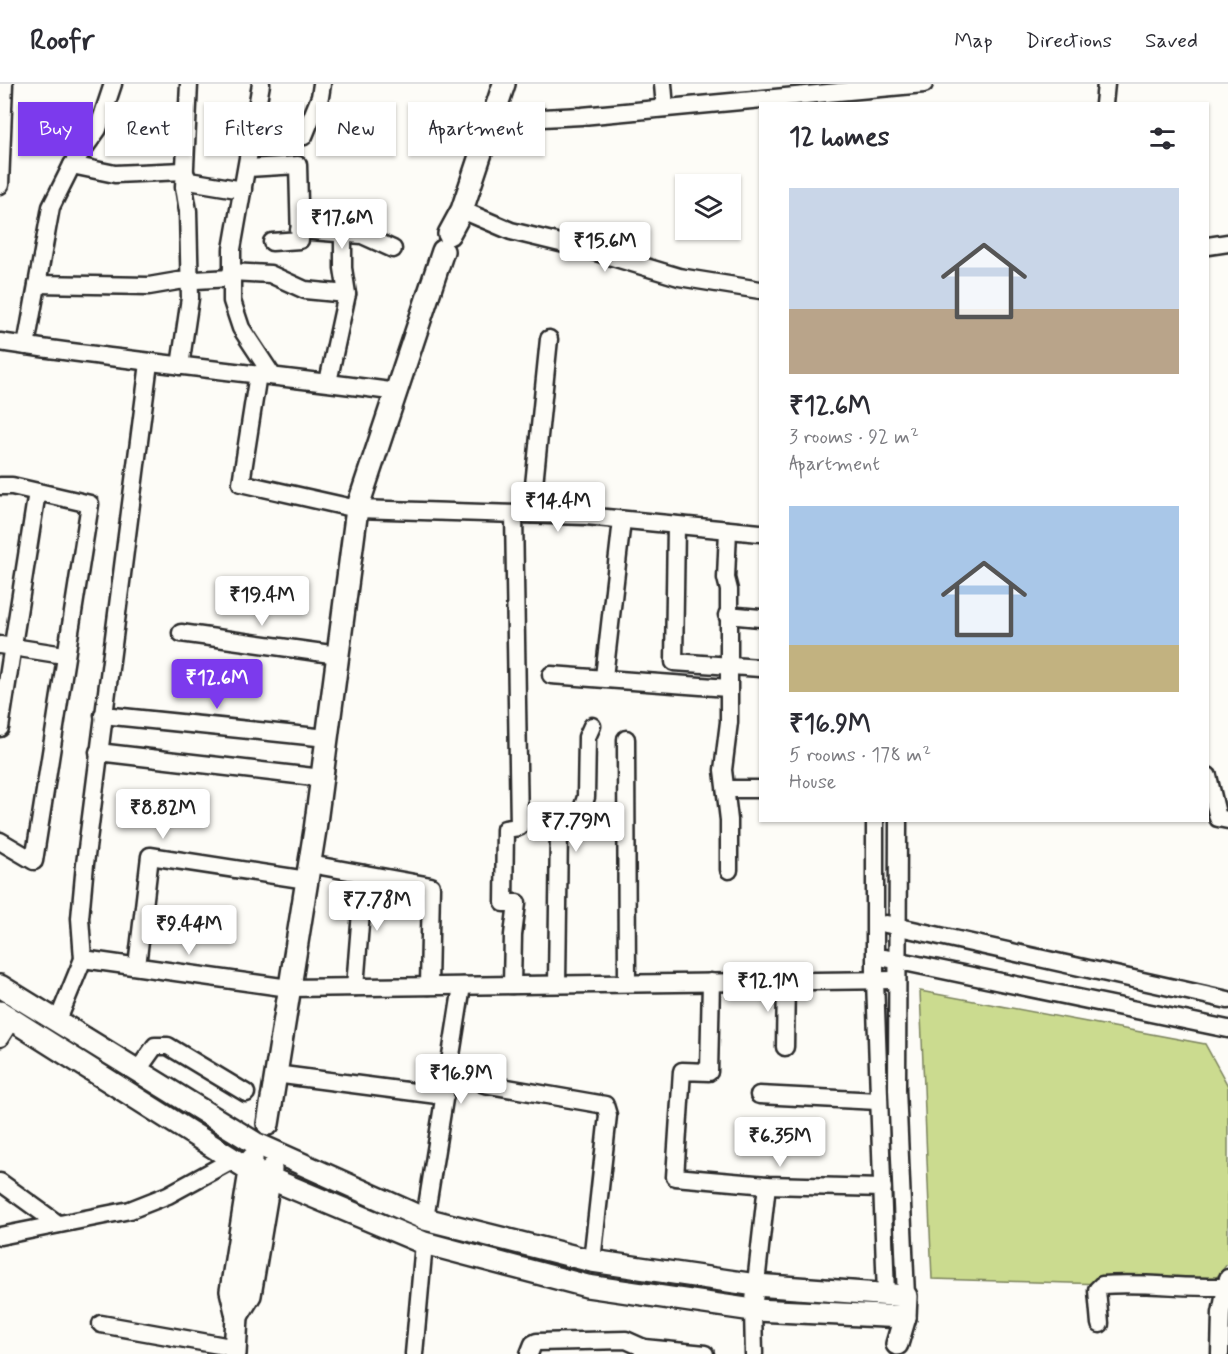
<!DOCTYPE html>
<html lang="en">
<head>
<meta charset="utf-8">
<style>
  :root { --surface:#fff; --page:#f2f2f3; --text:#2b2b33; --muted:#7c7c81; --line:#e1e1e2; --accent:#7c3aed }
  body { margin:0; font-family:Mynerve,sans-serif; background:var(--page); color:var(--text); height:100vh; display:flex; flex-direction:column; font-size:22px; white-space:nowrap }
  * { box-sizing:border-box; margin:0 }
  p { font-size:20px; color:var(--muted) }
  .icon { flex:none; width:33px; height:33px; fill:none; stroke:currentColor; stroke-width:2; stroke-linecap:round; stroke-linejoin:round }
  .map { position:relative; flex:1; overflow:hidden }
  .panel { position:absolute; left:759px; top:18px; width:450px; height:720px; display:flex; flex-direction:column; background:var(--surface); border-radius:0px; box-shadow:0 2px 4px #0004 }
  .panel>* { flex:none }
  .banner { position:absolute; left:18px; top:18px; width:570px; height:54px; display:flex; gap:12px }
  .buttons { position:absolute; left:675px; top:90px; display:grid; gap:12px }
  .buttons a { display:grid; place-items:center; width:66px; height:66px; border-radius:0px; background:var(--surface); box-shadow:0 2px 4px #0004; font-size:30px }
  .price { position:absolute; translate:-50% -51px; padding:0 14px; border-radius:6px; background:#fff; color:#222; font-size:20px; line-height:39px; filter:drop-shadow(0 2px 3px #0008) }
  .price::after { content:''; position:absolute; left:50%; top:36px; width:18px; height:14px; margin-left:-9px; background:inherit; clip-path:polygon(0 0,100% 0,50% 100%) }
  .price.on { background:var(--accent); color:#fff }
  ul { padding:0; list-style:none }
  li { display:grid; align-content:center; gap:12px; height:318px; padding:0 30px }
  li span { display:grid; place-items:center; height:186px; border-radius:0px; color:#555 }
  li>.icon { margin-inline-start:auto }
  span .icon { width:108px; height:108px; fill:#fffc; stroke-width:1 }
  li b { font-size:26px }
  h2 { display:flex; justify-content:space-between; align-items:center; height:72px; padding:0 30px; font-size:26px }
  .chip { padding:0 21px; border-radius:0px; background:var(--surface); box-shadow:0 2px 4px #0004; font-size:21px; line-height:54px }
  .chip.on { background:var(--accent); color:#fff }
  header { display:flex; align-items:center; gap:36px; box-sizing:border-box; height:84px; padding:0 30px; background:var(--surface); border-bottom:2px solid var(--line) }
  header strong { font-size:28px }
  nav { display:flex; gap:33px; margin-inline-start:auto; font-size:21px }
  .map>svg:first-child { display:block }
</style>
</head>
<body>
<header>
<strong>Roofr</strong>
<nav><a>Map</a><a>Directions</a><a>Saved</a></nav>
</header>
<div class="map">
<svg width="1228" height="1270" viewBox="0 0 1228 1270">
  <rect width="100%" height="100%" fill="#fdfcf7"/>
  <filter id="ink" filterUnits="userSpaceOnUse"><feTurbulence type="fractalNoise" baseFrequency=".0167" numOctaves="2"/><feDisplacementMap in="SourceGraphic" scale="12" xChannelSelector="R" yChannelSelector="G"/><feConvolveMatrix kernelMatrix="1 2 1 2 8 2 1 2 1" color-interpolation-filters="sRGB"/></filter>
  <g filter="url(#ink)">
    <path fill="#cbdb8f" stroke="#7b835d" stroke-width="1.5" d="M920,907l285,53 23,42v177l-19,24 -277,-8z"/>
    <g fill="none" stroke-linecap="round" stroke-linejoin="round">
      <g stroke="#2b2b2b" stroke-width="21">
        <g id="minor">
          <path d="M261,0l-29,165v52l9,27 31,47"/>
          <path d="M663,0l2,24"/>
          <path d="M1104,20l2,-20"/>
          <path d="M496,28l26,7 60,-3 342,-32"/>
          <path d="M304,52l16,-39 2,-13"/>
          <path d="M72,81l43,9 69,-3 5,10 54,9"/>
          <path d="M248,84l50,-3 2,75 -28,2"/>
          <path d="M0,101l4,-101"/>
          <path d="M462,126l49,21 78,19 90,27 81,13"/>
          <path d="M299,146l63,5 31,14"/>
          <path d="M1208,162l20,-3"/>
          <path d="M231,188l39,2 35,16 42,4"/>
          <path d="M37,200l112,2 29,-5 53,-3"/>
          <path d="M0,258c132,20 265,32 398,50"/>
          <path d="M26,262l25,-139 21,-42 26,-36 15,-45"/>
          <path d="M180,282l10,-68 -2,-87 -4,-24 5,-103"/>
          <path d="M258,290l-17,109 116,26 229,7 174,17"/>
          <path d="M328,298l19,-88 -4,-26v-36"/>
          <path d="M0,402h12l78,18 -56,357 -34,-20"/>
          <path d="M531,430l18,-175"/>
          <path d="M676,441l-2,137 86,6"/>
          <path d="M728,446l-2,48 3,12v132l-6,48 6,50v50"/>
          <path d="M727,531l33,3"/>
          <path d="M181,549l157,22"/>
          <path d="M0,561l64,10"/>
          <path d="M551,591l177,13"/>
          <path d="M604,593l18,-157"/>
          <path d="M103,631l224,23"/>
          <path d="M0,644l37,-236"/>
          <path d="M626,655l1,244"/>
          <path d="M98,668l224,26"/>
          <path d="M1208,692l10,42 10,2"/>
          <path d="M727,705h33"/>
          <path d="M875,736v160l11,315"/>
          <path d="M898,736l-1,269 9,207"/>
          <path d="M310,780l121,22 -2,100"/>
          <path d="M886,840l342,76"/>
          <path d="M885,874l343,71"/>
          <path d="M83,875l206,29 607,-8"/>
          <path d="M137,882l13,-110 157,24"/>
          <path d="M711,898l-2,90 -27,-1 -7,106 92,8 116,3"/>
          <path d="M557,900l2,-155 19,-8 8,-24 1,-60 5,-11"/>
          <path d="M512,901l1,-50 4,-32h-13l1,-74 14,-2 -5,-313"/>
          <path d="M355,903l9,-113"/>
          <path d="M58,936l25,-61 -3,-41 5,-54 64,-501"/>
          <path d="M0,954l12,-19"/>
          <path d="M785,963l1,-66"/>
          <path d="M138,986l17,-24h13l78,47"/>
          <path d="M275,990l170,22"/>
          <path d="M484,1000l121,21 3,10 -16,146"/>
          <path d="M759,1011l119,6"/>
          <path d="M0,1098l58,42"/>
          <path d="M425,1135l37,-233"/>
          <path d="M0,1152l130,-26 38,-15 64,-35"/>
          <path d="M101,1240l135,24"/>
          <path d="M1100,1240l-3,-34 5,-5c42,-3 81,3 122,2"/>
          <path d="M414,1270l10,-111"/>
          <path d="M529,1270l4,-10 4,-2 89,-2 18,8"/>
          <path d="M643,1270l1,-6 61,6"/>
          <path d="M754,1270l-1,-44 14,-125"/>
          <path d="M1220,1270l1,-41 7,-35"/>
        </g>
      </g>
      <g stroke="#2b2b2b" stroke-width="26">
        <g id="major">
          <path d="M449,150l13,-24 42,-126"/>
          <path d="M0,902l255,157 170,76 167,42 164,24 150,11 -1,21 -8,27"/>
          <path d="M0,928l250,158 174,73 163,43 166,24 152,7"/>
          <path d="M268,1040l47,-294 42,-321 86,-258"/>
          <path d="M237,1232l13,-21 21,-126"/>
          <path d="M235,1270l2,-38 -6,-25 21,-132"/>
        </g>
      </g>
      <use href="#minor" stroke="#fdfcf7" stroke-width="16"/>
      <use href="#major" stroke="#fdfcf7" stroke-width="21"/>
    </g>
  </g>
</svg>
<div class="buttons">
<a><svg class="icon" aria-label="layers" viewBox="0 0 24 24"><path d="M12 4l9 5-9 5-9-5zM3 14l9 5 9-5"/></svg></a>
</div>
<b class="price" style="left:342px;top:166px">₹17.6M</b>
<b class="price" style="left:605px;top:189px">₹15.6M</b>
<b class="price" style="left:558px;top:449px">₹14.4M</b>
<b class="price" style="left:262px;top:543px">₹19.4M</b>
<b class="price on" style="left:217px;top:626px">₹12.6M</b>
<b class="price" style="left:163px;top:756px">₹8.82M</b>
<b class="price" style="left:576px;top:769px">₹7.79M</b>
<b class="price" style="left:377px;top:848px">₹7.78M</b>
<b class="price" style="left:189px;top:872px">₹9.44M</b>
<b class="price" style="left:768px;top:929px">₹12.1M</b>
<b class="price" style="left:461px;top:1021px">₹16.9M</b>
<b class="price" style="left:780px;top:1084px">₹6.35M</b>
<div class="banner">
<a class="chip on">Buy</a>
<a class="chip">Rent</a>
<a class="chip">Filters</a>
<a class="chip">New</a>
<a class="chip">Apartment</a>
</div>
<section class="panel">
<h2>12 homes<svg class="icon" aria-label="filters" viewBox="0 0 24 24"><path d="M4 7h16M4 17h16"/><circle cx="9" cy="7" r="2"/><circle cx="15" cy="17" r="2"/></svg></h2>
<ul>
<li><span style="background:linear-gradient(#c9d6e8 65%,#b9a48a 0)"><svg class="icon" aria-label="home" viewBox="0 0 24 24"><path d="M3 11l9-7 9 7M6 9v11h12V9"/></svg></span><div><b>₹12.6M</b><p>3 rooms · 92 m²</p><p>Apartment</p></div></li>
<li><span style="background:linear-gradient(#a9c7e8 75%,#c2b280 0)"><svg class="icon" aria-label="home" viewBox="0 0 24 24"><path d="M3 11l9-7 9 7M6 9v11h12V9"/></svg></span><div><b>₹16.9M</b><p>5 rooms · 178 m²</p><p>House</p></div></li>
</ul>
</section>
</div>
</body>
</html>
